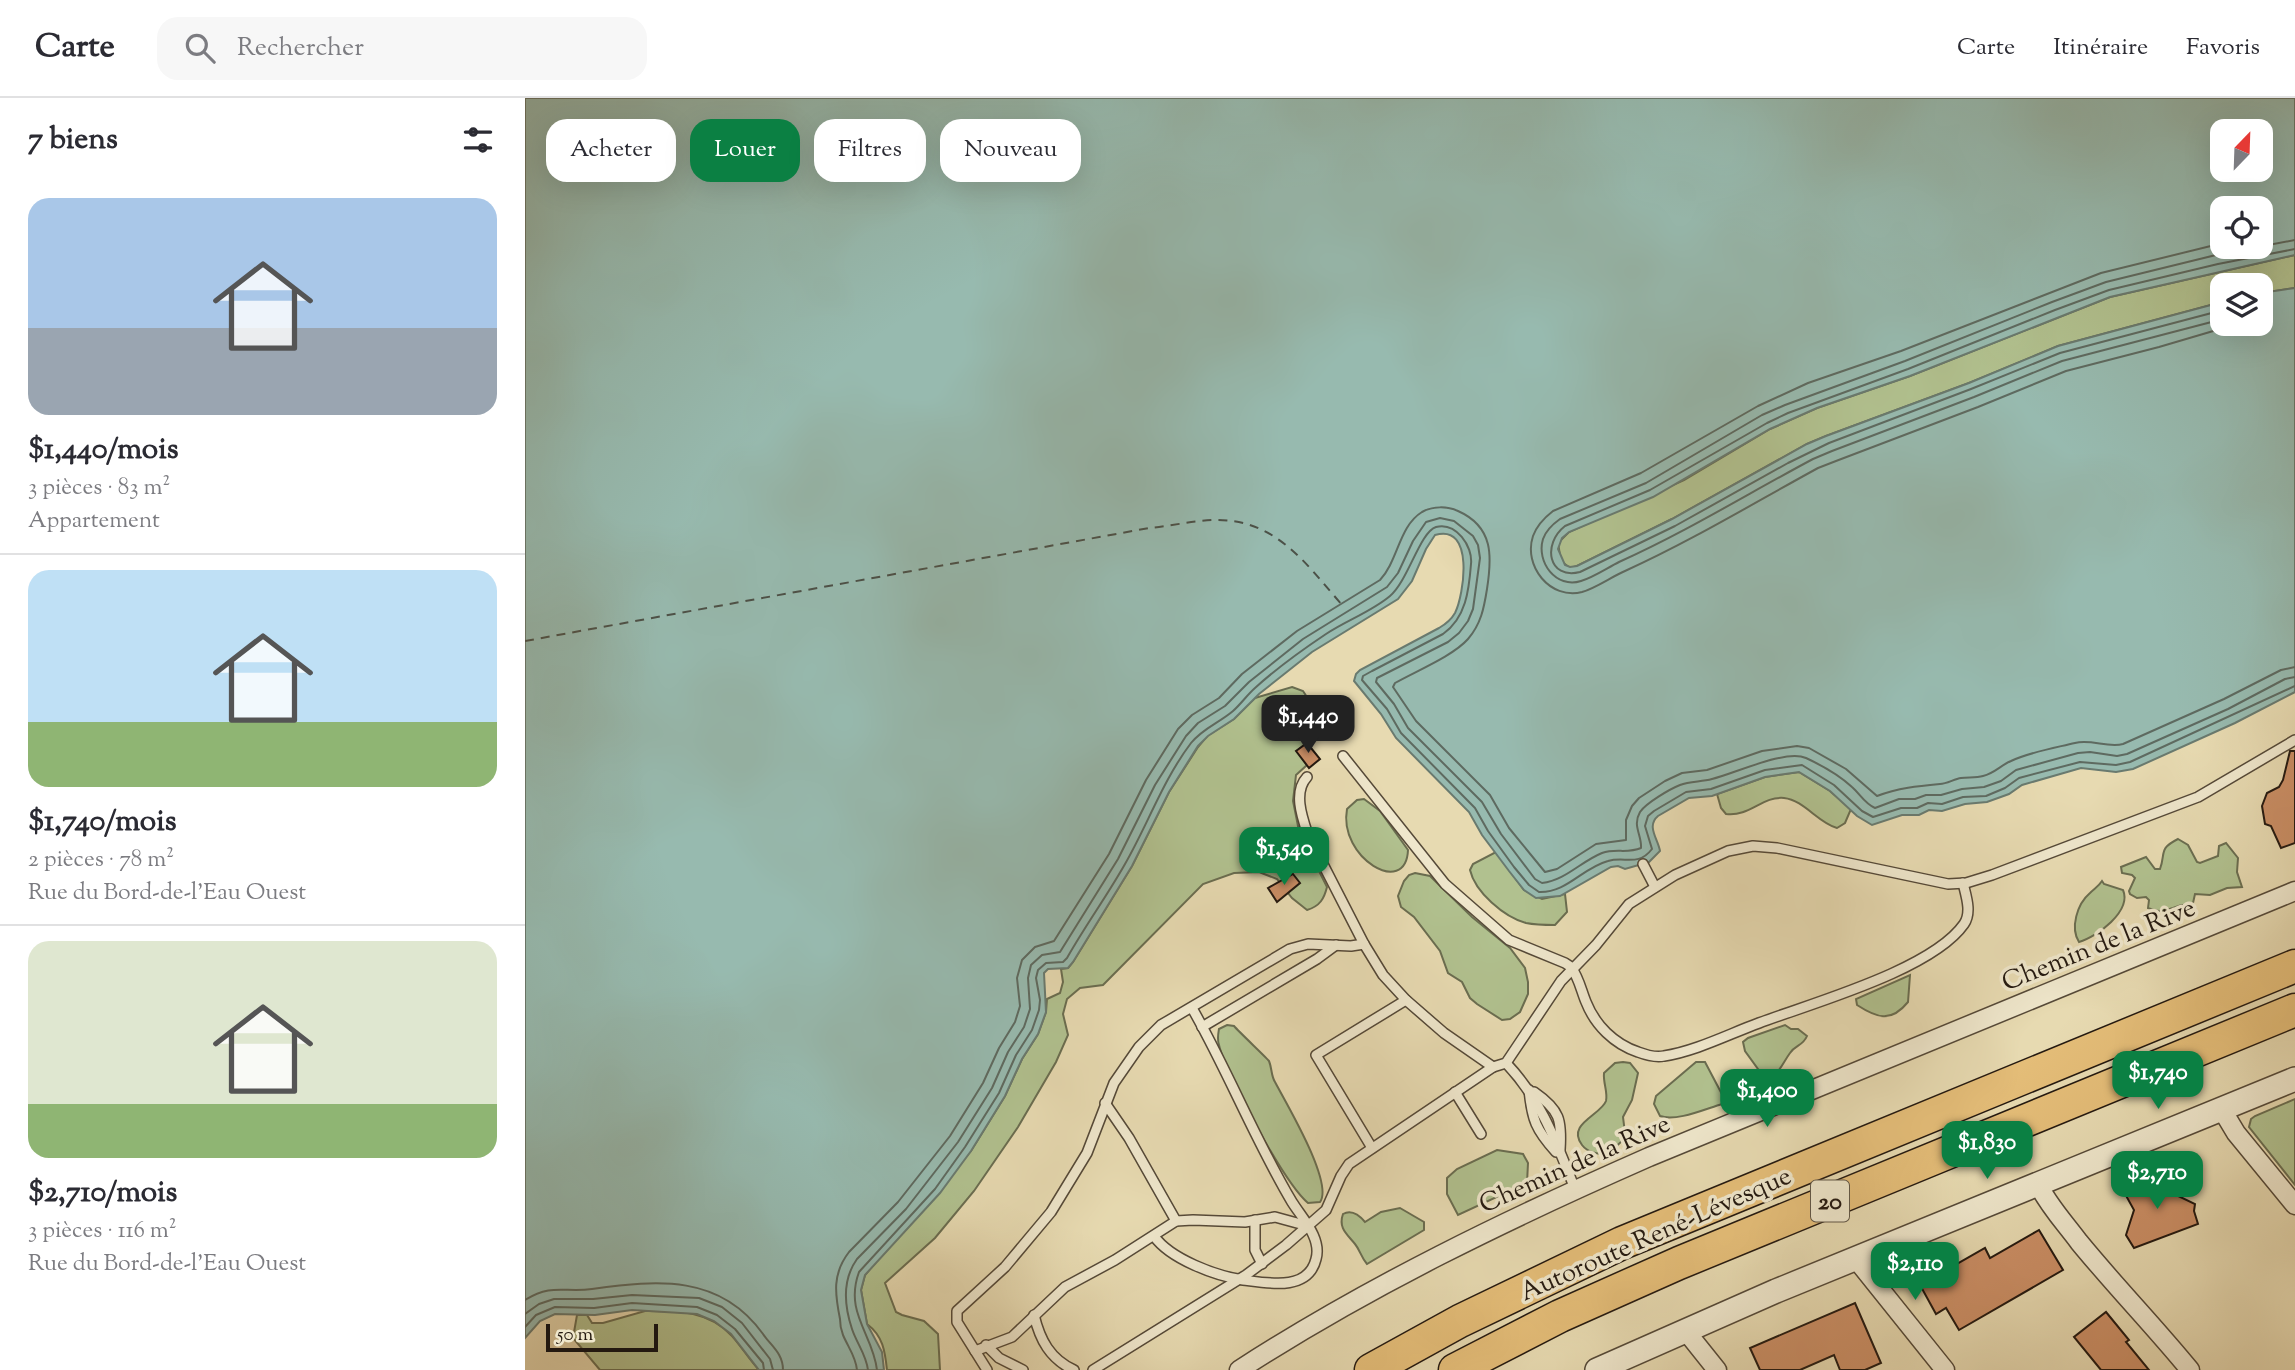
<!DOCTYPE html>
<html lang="fr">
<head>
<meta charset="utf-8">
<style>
  :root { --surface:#fff; --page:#f7f7f7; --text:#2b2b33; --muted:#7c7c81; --line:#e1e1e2; --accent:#0b8043 }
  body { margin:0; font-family:"Sorts Mill Goudy",serif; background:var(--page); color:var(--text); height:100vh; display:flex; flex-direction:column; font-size:26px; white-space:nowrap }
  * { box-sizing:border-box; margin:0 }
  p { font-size:23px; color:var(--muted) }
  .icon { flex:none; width:38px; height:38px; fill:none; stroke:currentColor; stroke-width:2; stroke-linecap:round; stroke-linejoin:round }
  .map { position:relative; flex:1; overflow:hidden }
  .drawer { display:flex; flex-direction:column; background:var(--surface); width:525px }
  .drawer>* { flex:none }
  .guide { position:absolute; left:21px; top:21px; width:665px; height:63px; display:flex; gap:14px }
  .needle { width:46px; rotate:23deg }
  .buttons { position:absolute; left:1685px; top:21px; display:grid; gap:14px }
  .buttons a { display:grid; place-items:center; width:63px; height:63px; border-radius:14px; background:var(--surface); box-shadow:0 7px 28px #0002; font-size:35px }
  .scale { position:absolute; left:21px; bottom:18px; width:112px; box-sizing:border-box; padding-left:7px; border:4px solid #241910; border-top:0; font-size:19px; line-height:24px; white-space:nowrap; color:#241910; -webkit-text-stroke:5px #efe7cc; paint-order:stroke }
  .price { position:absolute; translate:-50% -60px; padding:0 16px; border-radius:14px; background:var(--accent); color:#fff; font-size:23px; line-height:46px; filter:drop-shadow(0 2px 4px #0008) }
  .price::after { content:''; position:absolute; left:50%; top:42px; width:21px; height:16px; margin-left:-10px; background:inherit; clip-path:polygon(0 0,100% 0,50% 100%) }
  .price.current { background:#222; color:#fff }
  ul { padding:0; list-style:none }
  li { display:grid; align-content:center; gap:14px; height:371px; padding:0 28px }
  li+li { border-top:2px solid var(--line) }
  li span { display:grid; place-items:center; height:217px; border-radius:21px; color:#555 }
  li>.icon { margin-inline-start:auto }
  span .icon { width:126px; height:126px; fill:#fffc; stroke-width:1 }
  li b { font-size:30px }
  h2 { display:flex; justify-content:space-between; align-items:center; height:84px; padding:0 28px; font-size:30px }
  .tag { padding:0 24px; border-radius:21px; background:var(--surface); box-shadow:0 7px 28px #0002; font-size:24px; line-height:63px }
  .tag.current { background:var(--accent); color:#fff }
  header { display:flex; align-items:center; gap:42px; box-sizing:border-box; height:98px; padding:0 35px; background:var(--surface); border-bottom:2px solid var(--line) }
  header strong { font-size:33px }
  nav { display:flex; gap:38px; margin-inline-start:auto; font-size:24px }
  .search { width:490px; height:63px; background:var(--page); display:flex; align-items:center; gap:18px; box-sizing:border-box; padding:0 24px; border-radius:21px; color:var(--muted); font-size:26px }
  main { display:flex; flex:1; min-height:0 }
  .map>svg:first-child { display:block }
</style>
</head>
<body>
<header>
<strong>Carte</strong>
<div class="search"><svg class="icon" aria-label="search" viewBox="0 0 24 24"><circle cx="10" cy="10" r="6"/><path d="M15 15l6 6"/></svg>Rechercher</div>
<nav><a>Carte</a><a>Itinéraire</a><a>Favoris</a></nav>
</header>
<main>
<section class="drawer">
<h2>7 biens<svg class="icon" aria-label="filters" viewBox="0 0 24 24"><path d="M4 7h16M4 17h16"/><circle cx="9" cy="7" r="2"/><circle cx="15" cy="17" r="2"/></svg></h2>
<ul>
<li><span style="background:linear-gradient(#a9c7e8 60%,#9aa5b1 0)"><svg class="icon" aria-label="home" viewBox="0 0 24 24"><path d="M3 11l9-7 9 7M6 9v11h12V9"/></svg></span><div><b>$1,440/mois</b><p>3 pièces · 83 m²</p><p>Appartement</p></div></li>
<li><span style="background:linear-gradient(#bfe0f5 70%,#8fb573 0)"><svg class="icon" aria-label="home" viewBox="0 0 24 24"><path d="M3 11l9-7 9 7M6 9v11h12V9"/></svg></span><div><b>$1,740/mois</b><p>2 pièces · 78 m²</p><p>Rue du Bord-de-l'Eau Ouest</p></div></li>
<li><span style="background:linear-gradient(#dfe7d0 75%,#8fb573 0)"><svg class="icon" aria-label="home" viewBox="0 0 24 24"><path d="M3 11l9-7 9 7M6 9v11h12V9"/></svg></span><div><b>$2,710/mois</b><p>3 pièces · 116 m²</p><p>Rue du Bord-de-l'Eau Ouest</p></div></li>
</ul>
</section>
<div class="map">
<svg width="1770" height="1272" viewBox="0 0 1770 1272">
  <rect width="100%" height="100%" fill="#e7dab1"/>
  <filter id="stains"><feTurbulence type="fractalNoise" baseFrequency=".00286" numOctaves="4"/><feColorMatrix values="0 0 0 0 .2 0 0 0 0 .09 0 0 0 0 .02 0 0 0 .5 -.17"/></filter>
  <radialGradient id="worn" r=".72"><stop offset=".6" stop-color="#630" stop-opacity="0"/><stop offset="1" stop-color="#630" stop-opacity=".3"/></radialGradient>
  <g fill="#b1c18f" stroke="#6a6d50" stroke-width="2">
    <path d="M1770,157v33l-34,5v-8h-38l-1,17 -164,44 -89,37 -143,53 -19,8 -135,75 -95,47 -7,2 -9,-7 -3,-18 11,-11 115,-52 86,-51 47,-21 93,-32 200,-79z"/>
    <path d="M767,589l11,4 23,35 -29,25 10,14 -11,10 -3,26 6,30 28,56c-3,12 -7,19 -20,23l-15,-12 -15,-19 -18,-7 -25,1 -31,11 -100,101 -23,3 -13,11 -4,15 5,21 -12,27 -38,65 -44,64 -39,47 -50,45 11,29 6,3 22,6 14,13 2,36h-53c-2,-19 -4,-34 -20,-46l-6,-34 4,-15 106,-124 34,-55 17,-37 16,-25 8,-22 1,-13 13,-6 3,-11 -2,-13 7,-1 5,-6 59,-96 37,-74 29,-45 9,-11 27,-17 21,-21z"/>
    <path d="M1274,674l31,19 21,18 -6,14 -8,5c-19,-5 -33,-28 -53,-30 -22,-2 -34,19 -58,16l-5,-6 -4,-14 48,-17z"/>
    <path d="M839,701l16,12 28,39c-2,48 -70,8 -61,-41l10,-9z"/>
    <path d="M1653,741l10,6 9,17 3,1 18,-7 1,-10 7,-3 12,15 -1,14 5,15 -15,1 -17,7 -15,-1 -2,9c-5,2 -11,1 -17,4 -12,4 -16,6 -28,1l1,-8 -3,-3 -9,1 -7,-4 -1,-3 6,-13 -3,-3 -10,-2 -1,-6 25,-10 9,12h5c6,-16 -2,-20 18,-30z"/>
    <path d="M971,754l28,38 18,9 23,-5 2,18 -12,13c-10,0 -19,0 -29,-2 -22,-6 -51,-31 -56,-53l3,-6z"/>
    <path d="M890,775l15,3 42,41 38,31 15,20 3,14v12l-8,18 -10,7 -8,1 -25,-16 -7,-6 -8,-16 -14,-9 -8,-22 -26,-34 -13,-10 -3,-11 6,-15 5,-6z"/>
    <path d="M1577,783l2,3 19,6c9,21 -26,47 -44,52 -9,-14 -2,-38 11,-49 5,-5 8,-6 12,-12z"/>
    <path d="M1385,877l-2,27c-17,21 -31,16 -51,3l-1,-6z"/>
    <path d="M702,927l7,1c5,6 34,33 35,35 3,7 2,15 6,21 11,21 59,101 45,120l-12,1c-23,-19 -82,-128 -89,-158 -2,-6 -1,-10 0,-16z"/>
    <path d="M1260,927l6,4h7l9,7c-4,10 -12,9 -17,17 -8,11 -11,22 -24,27l-21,-29 -2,-9 5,-4z"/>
    <path d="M1098,964l7,1 8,10 -6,27 -9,17 2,16 -3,8 -14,13c-10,0 -20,-1 -26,-9 -16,-21 19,-30 24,-44 2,-9 -3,-18 -2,-28l11,-10z"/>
    <path d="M1171,964h9l20,38 -3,4c-17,5 -46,18 -62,12l-6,-12 2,-8z"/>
    <path d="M1770,1001v86l-46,-58 2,-8 4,-3z"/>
    <path d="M972,1052l26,4 5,9 -1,20 -69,32 -11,-21v-16l10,-9z"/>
    <path d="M875,1110l24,14v8l-57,34c-6,-7 -7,-14 -12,-20 -8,-10 -17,-16 -12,-30 9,-5 17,2 22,8l16,-10z"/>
    <path d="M120,1213c32,0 63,-1 87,25 9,10 17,23 27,34h-159l-27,-32 4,-23h10l5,8h11z"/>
  </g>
  <path fill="#97baaf" stroke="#697a6f" stroke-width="2" fill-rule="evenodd" d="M0,0h1770v157l-185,42 -200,79 -93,32 -47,21 -117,68 -84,35 -7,6 -4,11 7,16 5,2 7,-1 95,-47 135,-75 19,-8 143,-53 89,-37 164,-44 1,22h38v-31l34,-5v404l-60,31 -102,46 -17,3 -35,-4 -59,17 -13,9 -22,8 -22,2 -23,7 -13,-1 -10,5h-17l-30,10 -15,-9 -27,-25 -31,-19 -34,5 -53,19 -23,2 -31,18c-12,10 0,23 2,35l-11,11 -24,7 -7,-3 -7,1 -51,29 -24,2 -12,-8 -15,-19 -27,-36 -13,-23 -73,-74 -15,-24 -27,-33 2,-7 4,-4 79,-42c7,-4 12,-8 16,-15 9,-18 20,-90 -20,-78l-9,14 -14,32 -14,18 -86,53 -53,42 -25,25 -26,17 -10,10 -29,46 -37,74 -59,96 -5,6 -20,1 -4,4 2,39 -8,22 -16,25 -17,37 -34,55 -31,42 -75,82 -4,15 6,34 15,28 2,18h-125l-28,-36 -17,-13 -17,-7 -65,-4 -37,5 -40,-1 -15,7 -15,17zM1698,33h38v39h-38zM1698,110h38v39h-38z"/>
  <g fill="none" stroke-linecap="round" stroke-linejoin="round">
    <g stroke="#5e6a60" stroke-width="2">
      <path d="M1698,145l-122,30 -200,78 -93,32 -50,23 -117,67 -88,38c-9,7 -16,14 -20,25 -10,30 17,64 49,56 14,-4 29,-15 43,-21 66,-30 129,-68 193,-103l18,-7 142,-54 88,-36 93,-24 78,-23"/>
      <path d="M1698,212l-163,43 -89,36 -142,54 -41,20 -113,63 -95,46c-32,8 -38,-28 -15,-46l85,-36 117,-67 21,-10 120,-44 147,-59 54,-20 109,-26 77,-15"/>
      <path d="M1698,221l-161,42 -88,36 -142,54 -19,8c-64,34 -127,73 -194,103 -12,6 -25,15 -38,19 -25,8 -45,-19 -38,-42 3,-9 10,-15 17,-20l86,-36 116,-68 23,-10 120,-44 147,-59 54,-20 110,-27 79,-15"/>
      <path d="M0,1202c28,-17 39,-7 67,-11 66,-9 128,-15 171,45 8,12 20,19 20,36"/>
      <path d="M0,1216l14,-10 15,-5h39l39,-4 67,3 23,9 20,16 28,36 3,11"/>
      <path d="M0,1229l11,-12 19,-8 39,1 38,-5 65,4 20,8 18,14 28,34 1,7"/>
      <path d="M332,1272c-1,-13 -9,-23 -14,-35 -2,-5 -3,-10 -3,-16 -5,-25 -8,-45 9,-67l49,-50 52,-66 33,-53 16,-35 16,-26 5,-16 -3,-28 5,-18 13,-13 19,-6 55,-87 37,-74 32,-51 14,-14 27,-17 23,-24 55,-43 83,-51c18,-19 19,-54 42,-68 11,-6 25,-6 36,-1 36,16 34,46 29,78 -3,19 -6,35 -19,50 -15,17 -52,32 -73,44l-2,4 23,34 74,74 19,33 36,44 12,-3 39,-25 30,-4v-20l6,-14 7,-8 26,-17 17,-8 25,-3 55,-19 35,-5 12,2 37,21 31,27c21,-8 41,-10 63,-12 7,0 14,-5 21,-6 7,-1 15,0 22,-2 12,-3 18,-11 28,-15 19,-9 43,-13 64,-18 16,-4 33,5 48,1l101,-45 57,-29 14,-3"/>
      <path d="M343,1272c-2,-16 -11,-26 -16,-41 -8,-24 -10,-49 5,-70l49,-50 52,-67 34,-54 16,-36 16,-25 6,-18 -2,-31 3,-13 11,-10 18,-3 58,-93 37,-74 31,-49 12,-13 27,-17 24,-24 54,-43 84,-52 11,-14 15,-32 13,-19 14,-4 14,3 19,15 5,9 2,13 -7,51 -5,12 -9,12 -11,9 -71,36 -1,4 18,22 14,24 74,74 19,32 34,45 7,4c24,-3 38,-21 60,-30 14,-5 25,1 39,-5 1,-13 -9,-22 -1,-36 6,-9 30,-23 40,-27 10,-4 21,-3 32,-6 22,-5 73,-30 94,-21 15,7 33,17 46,29 8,7 13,17 23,21l24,-9h16l11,-4h15l21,-6 22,-2 17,-6 15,-11 62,-17 12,-1 27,4 10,-2 101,-45 57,-30 10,-2"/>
      <path d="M352,1272c-4,-36 -33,-57 -18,-98l76,-83 30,-42 34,-54 17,-38 16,-25 7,-20 1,-10 -4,-22 2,-8 8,-7 17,-1 4,-4c18,-32 40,-62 58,-94 23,-40 38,-84 66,-121 12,-15 28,-20 42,-32 8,-7 14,-16 22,-23 22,-20 47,-38 71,-54 21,-14 45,-22 64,-38 18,-15 30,-64 46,-69 20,-5 37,19 35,37 -2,26 -5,54 -28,70l-71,37 -9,5 -1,4 25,29 14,24 74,75 13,23 26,36 15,18 10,7c28,1 43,-24 69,-31 17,-5 30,6 44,-12l-7,-23 3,-10 6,-5 32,-19 25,-3 54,-19 37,-5 32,20 28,26 11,6 28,-9h16l11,-5 14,1 21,-7 23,-1 19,-8 14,-10 61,-16 36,3 14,-3 165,-76"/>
    </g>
    <path stroke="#4c5148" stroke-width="2" stroke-dasharray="9 7" stroke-linecap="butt" d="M0,543l624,-113c21,-2 43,-7 64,-8 63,-2 93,44 130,86"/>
  </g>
  <g fill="#ca8e65" stroke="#241910" stroke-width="2">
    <path d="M782,645l13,16 -11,9 -13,-17z"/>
    <path d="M1765,653h5v92l-14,5 -10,-22 -6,-2 -3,-18 5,-13 12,-6 4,-7z"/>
    <path d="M768,776l7,9 -23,19 -9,-14z"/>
    <path d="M1622,1076l9,4 9,-4 7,19 23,11 -1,7 4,13 -64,24 -8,-13 8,-25 -10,-18 8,-4 3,-8z"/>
    <path d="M1514,1132l24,40 -104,60 -13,-22 -10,6 -16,-29 65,-37 5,10z"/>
    <path d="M1330,1205l26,60 -16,7h-25l-6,-15 -34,15h-40l-10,-22z"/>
    <path d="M1581,1214l23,28 -3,2 23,28h-48l-27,-33z"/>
  </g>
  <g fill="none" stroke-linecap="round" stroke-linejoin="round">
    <g stroke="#554938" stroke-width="12">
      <g id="service">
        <path d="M818,658l102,128 64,56 56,23 6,4c8,11 10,23 15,35 9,23 28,42 52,50 8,3 17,6 26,4 32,-5 65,-22 95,-33 53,-20 173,-53 205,-99 8,-12 2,-28 -1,-41"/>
        <path d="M782,679c-14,15 -5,40 1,58l56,109 19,31 23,25 38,33 49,34"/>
        <path d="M1118,766l12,23"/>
        <path d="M677,929l115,-68 19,-14"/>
        <path d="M981,965c36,38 50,79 69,126"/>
        <path d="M1004,992c3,30 7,40 27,62"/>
        <path d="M930,994l26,42"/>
        <path d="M1009,994c26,18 28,28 26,58"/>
        <path d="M580,1005l24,35 47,83"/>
        <path d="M847,1050l-56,-93 90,-55"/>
        <path d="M730,1122v30l7,14"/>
        <path d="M629,1138c16,23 62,40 89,44 24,3 65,12 73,-21 6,-21 -14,-41 -24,-57 -37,-62 -64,-131 -100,-194"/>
        <path d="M509,1217c6,25 16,44 40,55"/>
        <path d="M461,1247l13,13 24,12"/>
        <path d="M450,1253l37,-14 53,-50 50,-27 61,-39 17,-1 52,2 30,-5 33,9"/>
        <path d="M462,1272l-30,-48v-11l48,-44 46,-55 36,-59 27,-70 25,-36 22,-22 129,-76 18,-5 43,2 13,-2"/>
        <path d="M568,1272l153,-95 40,-30 40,-35 15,-34 8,-12 144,-97 13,-4 55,-82 35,-36 33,-41 46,-29 53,-24 25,-5 24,2 171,36 18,-1 26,-8 206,-78 97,-57"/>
      </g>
    </g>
    <g stroke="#554938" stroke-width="21">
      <g id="minor">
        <path d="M1696,1010l15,25 59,72"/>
        <path d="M1513,1086c10,21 27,39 41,58 36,44 75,84 111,128"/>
        <path d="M1331,1161l89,111"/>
        <path d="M1160,1232l32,40"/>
        <path d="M714,1272c130,-84 269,-151 410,-213l646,-266"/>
      </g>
    </g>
    <g stroke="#554938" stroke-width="26">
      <path id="tertiary" d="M1072,1272l179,-79 519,-212"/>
    </g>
    <g stroke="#241910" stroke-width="35">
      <g id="motorway">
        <path d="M846,1272l89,-49 162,-78 673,-277"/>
        <path d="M930,1272l105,-54 119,-53 616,-253"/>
      </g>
    </g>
    <use href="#service" stroke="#efe7cc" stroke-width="9"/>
    <use href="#minor" stroke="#efe7cc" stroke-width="18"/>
    <use href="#tertiary" stroke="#efe7cc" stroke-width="23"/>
    <use href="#motorway" stroke="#e4bd78" stroke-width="32"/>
  </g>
  <g text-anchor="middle" stroke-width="7" stroke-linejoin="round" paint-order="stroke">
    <rect fill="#efe7cc" stroke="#615748" stroke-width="2" x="1286" y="1082.5" width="38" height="41" rx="5"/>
    <g font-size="24" font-weight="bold" fill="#241910">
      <text x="1305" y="1111">20</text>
    </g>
    <g font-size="26" fill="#241910" stroke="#efe7cc">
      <text transform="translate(1573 846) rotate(-22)" y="9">Chemin de la Rive</text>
      <text transform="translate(1049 1065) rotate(-24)" y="9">Chemin de la Rive</text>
      <text transform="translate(1130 1135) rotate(-24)" y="9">Autoroute René-Lévesque</text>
    </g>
  </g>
  <rect width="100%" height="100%" filter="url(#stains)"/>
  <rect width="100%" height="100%" fill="url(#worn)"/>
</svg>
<div class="buttons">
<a><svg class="needle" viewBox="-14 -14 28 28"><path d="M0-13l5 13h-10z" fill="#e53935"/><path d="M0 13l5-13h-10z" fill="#7c7c81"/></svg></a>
<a><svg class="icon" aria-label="locate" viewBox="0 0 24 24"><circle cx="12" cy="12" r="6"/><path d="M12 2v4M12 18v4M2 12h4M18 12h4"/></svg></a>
<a><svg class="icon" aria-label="layers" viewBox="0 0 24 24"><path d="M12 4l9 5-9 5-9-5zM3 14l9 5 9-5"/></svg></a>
</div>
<div class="scale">50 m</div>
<b class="price current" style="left:783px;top:657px">$1,440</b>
<b class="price" style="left:759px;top:789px">$1,540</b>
<b class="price" style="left:1633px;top:1013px">$1,740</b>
<b class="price" style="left:1242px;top:1031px">$1,400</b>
<b class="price" style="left:1462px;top:1083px">$1,830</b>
<b class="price" style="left:1632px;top:1113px">$2,710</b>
<b class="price" style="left:1390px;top:1204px">$2,110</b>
<div class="guide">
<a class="tag">Acheter</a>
<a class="tag current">Louer</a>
<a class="tag">Filtres</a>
<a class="tag">Nouveau</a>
</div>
</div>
</main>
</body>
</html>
